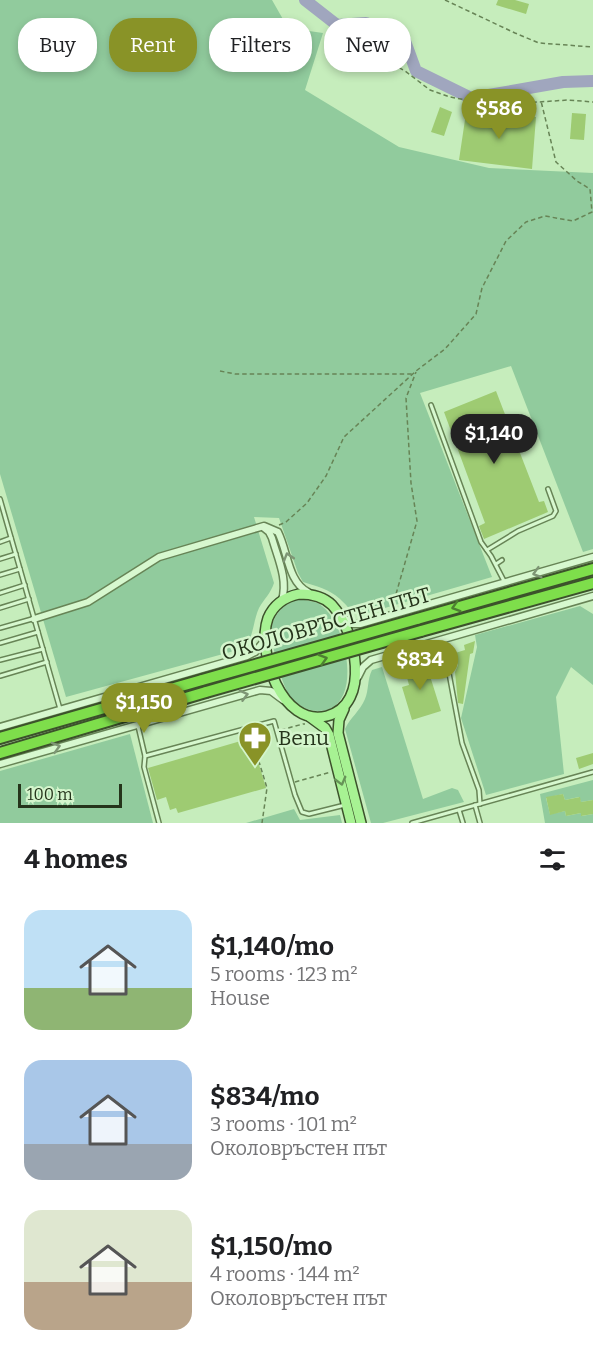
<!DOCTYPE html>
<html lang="en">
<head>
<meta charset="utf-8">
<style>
  :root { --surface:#fff; --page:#f6f6f6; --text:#202124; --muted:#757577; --accent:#899327 }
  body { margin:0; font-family:Bitter,serif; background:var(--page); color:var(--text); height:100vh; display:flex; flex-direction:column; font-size:22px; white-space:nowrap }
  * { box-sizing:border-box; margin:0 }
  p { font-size:20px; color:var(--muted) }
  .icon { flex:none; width:33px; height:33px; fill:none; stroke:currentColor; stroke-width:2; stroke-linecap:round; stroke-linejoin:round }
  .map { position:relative; height:823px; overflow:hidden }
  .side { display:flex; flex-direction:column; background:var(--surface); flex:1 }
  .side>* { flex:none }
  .banner { position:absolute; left:18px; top:18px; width:558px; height:54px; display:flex; gap:12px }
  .scale { position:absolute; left:18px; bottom:15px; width:104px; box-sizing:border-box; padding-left:6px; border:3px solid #25341b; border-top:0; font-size:16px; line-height:21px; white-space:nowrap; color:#25341b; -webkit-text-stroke:4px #d4f5cc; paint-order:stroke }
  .price { position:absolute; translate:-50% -51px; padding:0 14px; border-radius:21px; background:var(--accent); color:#fff; font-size:20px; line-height:39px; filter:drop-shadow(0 2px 3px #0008) }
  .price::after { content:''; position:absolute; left:50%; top:36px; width:18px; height:14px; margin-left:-9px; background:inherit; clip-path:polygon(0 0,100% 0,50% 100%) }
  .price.active { background:#222; color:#fff }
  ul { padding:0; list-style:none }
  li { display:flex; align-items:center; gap:18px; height:150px; padding:0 24px }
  li span { display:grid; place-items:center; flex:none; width:168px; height:120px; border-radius:18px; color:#555 }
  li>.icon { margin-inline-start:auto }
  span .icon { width:72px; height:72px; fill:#fffc; stroke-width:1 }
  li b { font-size:26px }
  h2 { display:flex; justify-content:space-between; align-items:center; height:72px; padding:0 24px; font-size:26px }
  .tag { padding:0 21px; border-radius:24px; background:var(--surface); box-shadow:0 3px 9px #0003; font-size:21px; line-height:54px }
  .tag.active { background:var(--accent); color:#fff }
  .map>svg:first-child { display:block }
</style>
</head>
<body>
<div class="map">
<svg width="593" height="823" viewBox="0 0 593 823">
  <rect width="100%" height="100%" fill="#c6edbc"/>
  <g fill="#91cb9d">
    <path d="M0,0h272l16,28 35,5 -18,57 94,57 90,21 104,5v376l-10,3 -72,-186 -91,27 72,184 -128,37c-15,-2 -14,-6 -24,-15 -11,-10 -24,-13 -37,-17l-5,-9 -19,-55 -25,-1 20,66c-3,10 -10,16 -15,25 -6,13 -5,28 -14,40l-179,49 -66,-223z"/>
    <path d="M300,599c7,2 17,2 22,7 21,16 34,71 19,93 -13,20 -42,13 -53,-6 -8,-15 -18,-50 -16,-67 3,-15 15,-24 28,-27z"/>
    <path d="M580,606l13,8v71l-22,-18 -15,30 8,77 -78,21 -25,-77 16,-71 -2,-12z"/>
    <path d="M382,667l41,132 29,-11 6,2 6,12 -81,21h-12l-26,-94c5,-11 15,-18 20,-30 4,-9 2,-19 7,-29z"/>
    <path d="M130,734l23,89h-153v-52z"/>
    <path d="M593,780v20l-12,2 -2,-5 -14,3 -2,-6 -17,4 4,16 15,-3 1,5 15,-3 1,3 11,-2v9h-48l-5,-29z"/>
    <path d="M294,809l6,11 40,-5 2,8h-96z"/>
  </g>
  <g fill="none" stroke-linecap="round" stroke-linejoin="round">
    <path stroke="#a0a6be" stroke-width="12" d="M305,0l32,25 29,-2 39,18 11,30 55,27 92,-16 30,-1"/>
  </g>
  <g fill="#9ecb72">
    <path d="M498,0h17l14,4 -3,10 -30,-9z"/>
    <path d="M440,107l12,5 -8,24 -13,-4z"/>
    <path d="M466,113l17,3v-3l53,4 -4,52 -73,-9z"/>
    <path d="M572,113l14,1 -2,26 -14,-1z"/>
    <path d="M496,391l43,111 5,-1 4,11 -64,27 -5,-13 6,-3 -41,-111z"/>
    <path d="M475,641l-2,12 -3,1 -7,50 -5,-1 -3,-31 3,-7 -3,-12 10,-3 -1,-5z"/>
    <path d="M425,660l16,51 -29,9 -10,-33 7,-2 -5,-19z"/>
    <path d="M251,738l15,50 -88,25 -2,-5 -6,2 -4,-13 -9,3 -9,-32z"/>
    <path d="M593,753v11l-14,5 -3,-11z"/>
    <path d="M563,794l2,6 15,-3 1,5 12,-2v14l-12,2v-3l-15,3 -1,-5 -15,4 -4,-18z"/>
  </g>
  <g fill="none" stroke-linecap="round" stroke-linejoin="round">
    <g stroke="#678456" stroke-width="6">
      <g id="lane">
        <path d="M431,405l50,137 10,14 13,25"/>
        <path d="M0,499l60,210"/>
        <path d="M0,542l11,-4"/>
        <path d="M487,550l31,-19 35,-15 3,-5 -8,-22"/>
        <path d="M0,559l16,-5"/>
        <path d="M496,564l6,-4"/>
        <path d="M0,575l20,-6"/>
        <path d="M0,593l25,-8"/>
        <path d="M0,608l29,-9"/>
        <path d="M0,628l32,-9"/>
        <path d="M0,643l38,-11"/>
        <path d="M0,660l43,-11"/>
        <path d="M448,668l14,75 17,47 1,14"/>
        <path d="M0,676l47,-14"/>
        <path d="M138,726l7,30 -1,11 15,56"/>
        <path d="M145,756l129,-35 21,74 7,17 7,2 36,-9"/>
        <path d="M475,805l5,18"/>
        <path d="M459,810l4,13"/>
        <path d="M412,823l181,-51"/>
      </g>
    </g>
    <g stroke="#678456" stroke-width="9">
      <g id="street">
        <path d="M264,528l5,4 3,6c6,21 16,41 10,62"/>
        <path d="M342,616l10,8h8l233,-67"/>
        <path d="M34,619l54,-17 71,-45 105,-31 14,6c10,20 10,50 30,60"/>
        <path d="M358,677l5,-10 8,-7 222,-64"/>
        <path d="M0,727l247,-71 8,-4 10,-12"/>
        <path d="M0,764l260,-74 11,1 12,9"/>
      </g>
    </g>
    <g stroke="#3c522b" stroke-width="12">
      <g id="primary">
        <path d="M299,594c13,0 24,2 33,11 24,26 40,99 -5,111 -45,12 -71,-64 -59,-98 6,-14 17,-21 31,-24z"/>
        <path d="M344,709l-5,11 -1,13 23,90"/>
        <path d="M310,717l15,11 4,7 22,88"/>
      </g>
    </g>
    <g stroke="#3c522b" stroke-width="14">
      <g id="highway">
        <path d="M417,619l176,-50"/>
        <path d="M421,631l172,-48"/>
        <path d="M0,738l202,-58"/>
        <path d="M0,753l206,-61"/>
      </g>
    </g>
    <g stroke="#678456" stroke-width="1.5" stroke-dasharray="4.5 3" stroke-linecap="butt">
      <path d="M445,0l70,33 24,10 54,4"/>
      <path d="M340,35l65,36 25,19 20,7 44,8 74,-5 25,2"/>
      <path d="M220,371l15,3h178"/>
      <path d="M279,525l7,-3 21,-19 19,-27 18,-39 72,-66 29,-22 31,-35 6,-26 24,-47 20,-19 19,-6 28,5 19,-9 -2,-23 -13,-8 -21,-19 -15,-61"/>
      <path d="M394,601l23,-80 -6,-38 -5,-85 10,-26"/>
      <path d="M281,730l22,-6h2"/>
      <path d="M250,732l17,56 -5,35"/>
      <path d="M260,736l11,-3"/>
      <path d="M295,782l36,-10"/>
    </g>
    <use href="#lane" stroke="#d7f8cf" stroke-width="3"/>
    <use href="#street" stroke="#d7f8cf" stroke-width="6"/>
    <use href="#primary" stroke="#a7f293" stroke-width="9"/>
    <use href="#highway" stroke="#7ede4b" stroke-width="10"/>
    <g stroke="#3c522b" stroke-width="14" stroke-linecap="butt">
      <g id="highway-bridge">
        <path d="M202,680l215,-61"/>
        <path d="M206,692l215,-61"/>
      </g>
    </g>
    <use href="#highway-bridge" stroke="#7ede4b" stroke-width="10"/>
  </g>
  <defs><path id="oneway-chevron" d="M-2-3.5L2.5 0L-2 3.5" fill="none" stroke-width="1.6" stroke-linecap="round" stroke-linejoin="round" transform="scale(1.5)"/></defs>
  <g stroke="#7e9675">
    <use href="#oneway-chevron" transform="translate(288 557) rotate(-107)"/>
    <use href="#oneway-chevron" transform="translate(537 573) rotate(164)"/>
    <use href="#oneway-chevron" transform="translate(244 695) rotate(-15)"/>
    <use href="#oneway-chevron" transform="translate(56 747) rotate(-16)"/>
  </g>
  <g stroke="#4d8031">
    <use href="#oneway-chevron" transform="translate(456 607) rotate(164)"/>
    <use href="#oneway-chevron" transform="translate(323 659) rotate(-16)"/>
  </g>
  <use stroke="#669357" href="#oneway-chevron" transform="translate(341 781) rotate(75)"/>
  <defs>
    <g id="pharmacy-pin" transform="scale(1.725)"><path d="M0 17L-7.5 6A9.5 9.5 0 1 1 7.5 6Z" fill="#899327" stroke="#d4f5cc"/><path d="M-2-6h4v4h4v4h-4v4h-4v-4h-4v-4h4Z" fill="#fff"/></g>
  </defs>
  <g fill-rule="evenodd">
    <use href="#pharmacy-pin" x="255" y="738"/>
  </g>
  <g text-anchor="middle" stroke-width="5" stroke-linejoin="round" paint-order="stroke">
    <g font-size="21" fill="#25341b" stroke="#d4f5cc">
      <text transform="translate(326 624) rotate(-16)" y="7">ОКОЛОВРЪСТЕН ПЪТ</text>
    </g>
    <g font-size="21" fill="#25341b" stroke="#d4f5cc" text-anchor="start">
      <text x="278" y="745">Benu</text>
    </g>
  </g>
</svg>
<div class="scale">100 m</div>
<b class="price" style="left:499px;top:140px">$586</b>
<b class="price active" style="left:494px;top:465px">$1,140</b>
<b class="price" style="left:420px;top:691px">$834</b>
<b class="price" style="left:144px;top:734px">$1,150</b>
<div class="banner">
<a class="tag">Buy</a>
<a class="tag active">Rent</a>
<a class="tag">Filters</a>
<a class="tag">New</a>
</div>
</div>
<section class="side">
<h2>4 homes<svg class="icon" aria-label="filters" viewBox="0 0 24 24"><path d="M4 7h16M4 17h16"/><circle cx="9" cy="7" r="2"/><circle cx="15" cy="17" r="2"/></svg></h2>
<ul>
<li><span style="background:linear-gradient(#bfe0f5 65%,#8fb573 0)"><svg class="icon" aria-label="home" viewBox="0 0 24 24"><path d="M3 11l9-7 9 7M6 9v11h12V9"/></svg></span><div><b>$1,140/mo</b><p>5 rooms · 123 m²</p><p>House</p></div></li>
<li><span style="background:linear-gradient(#a9c7e8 70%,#9aa5b1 0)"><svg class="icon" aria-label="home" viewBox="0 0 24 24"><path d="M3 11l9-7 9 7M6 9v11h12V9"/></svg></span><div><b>$834/mo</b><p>3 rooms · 101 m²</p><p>Околовръстен път</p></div></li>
<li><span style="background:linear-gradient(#dfe7d0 60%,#b9a48a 0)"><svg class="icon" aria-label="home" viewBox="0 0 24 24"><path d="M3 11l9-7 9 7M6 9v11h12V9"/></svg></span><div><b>$1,150/mo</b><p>4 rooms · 144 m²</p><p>Околовръстен път</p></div></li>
</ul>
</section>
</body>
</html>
